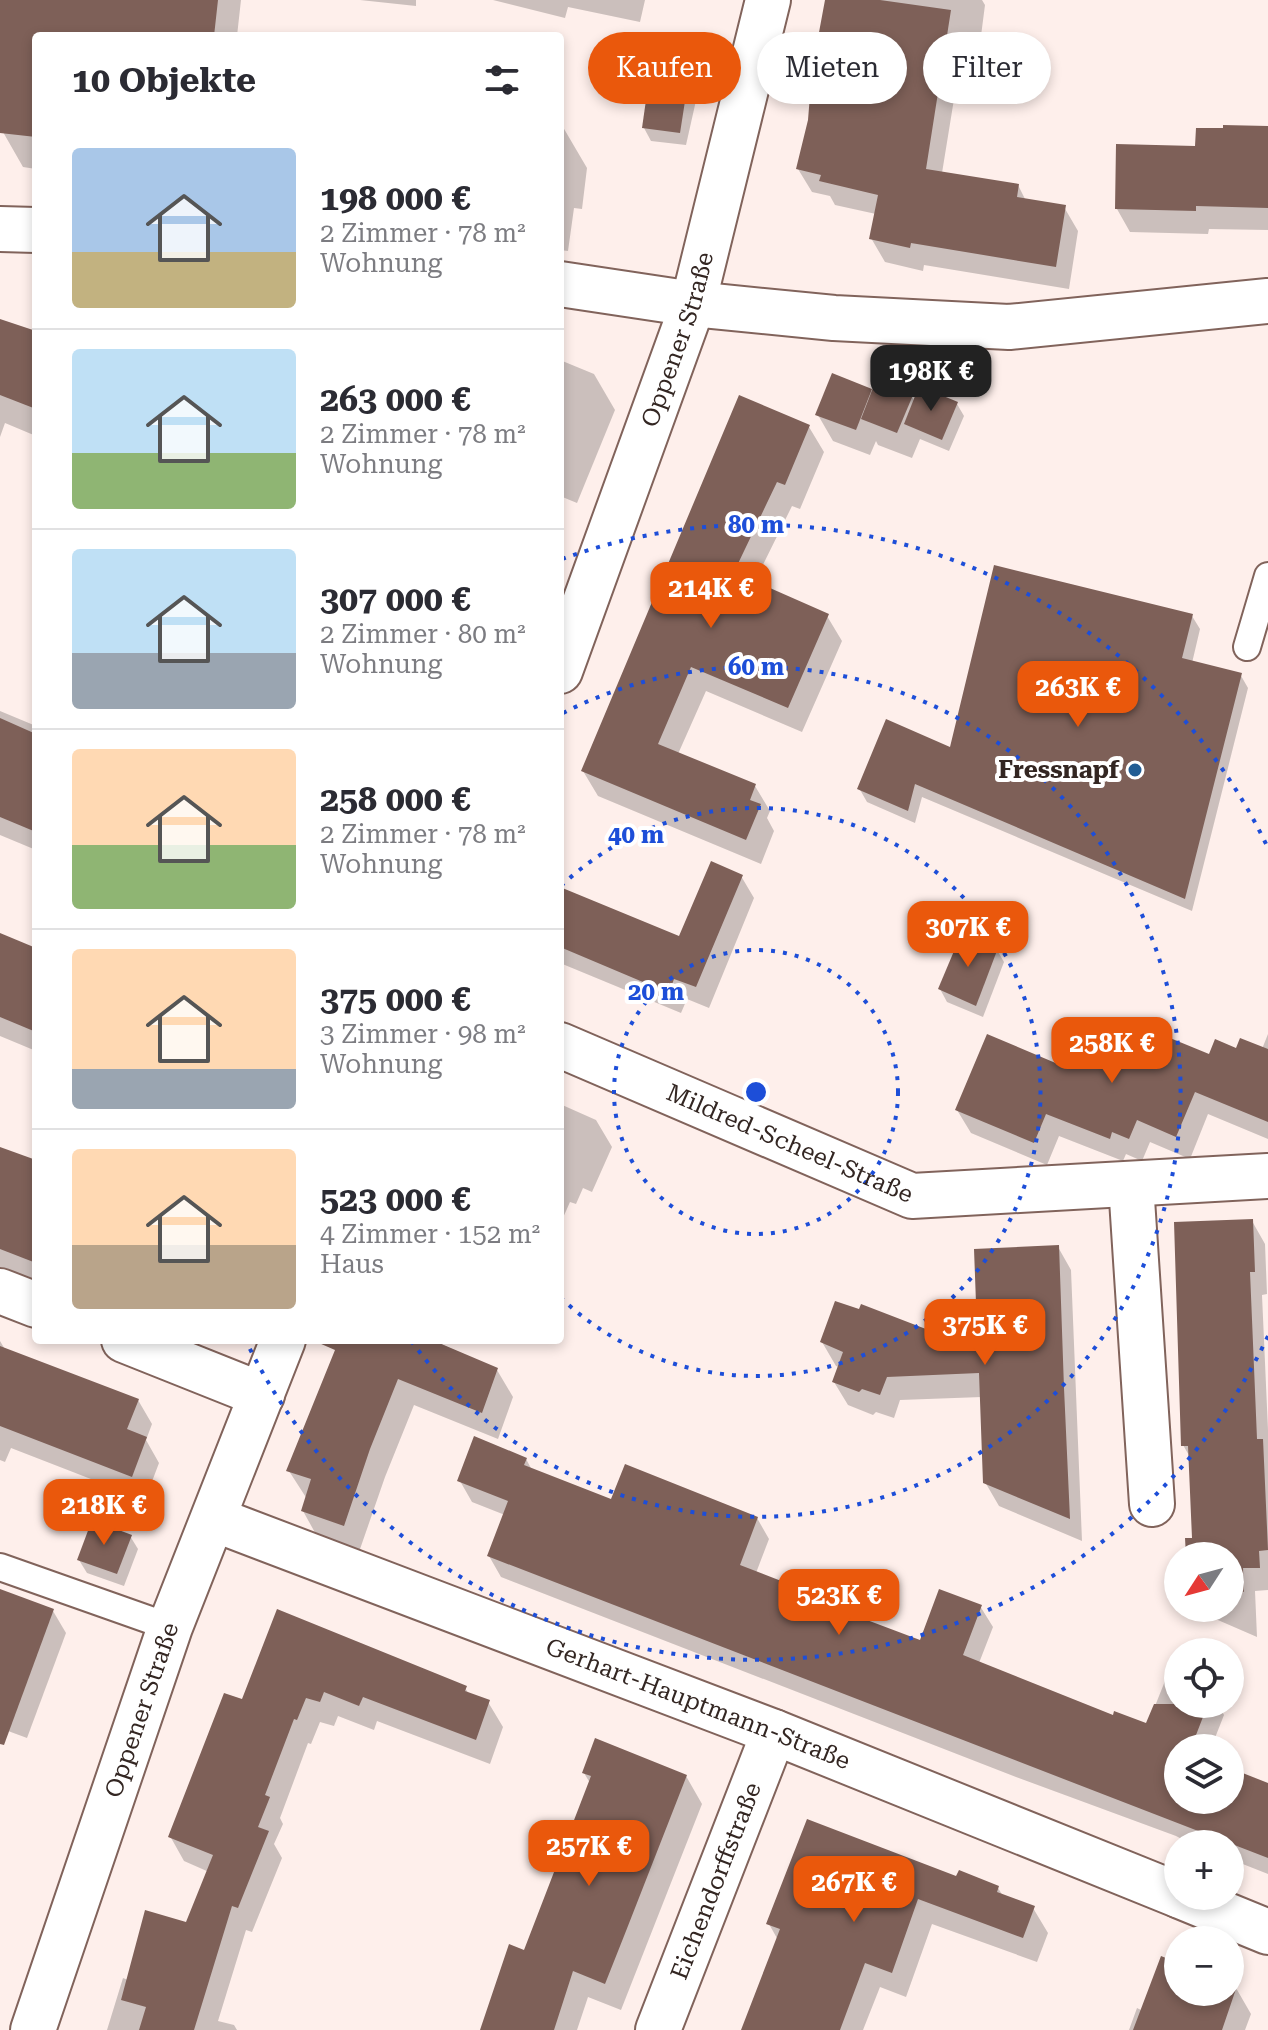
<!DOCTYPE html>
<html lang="de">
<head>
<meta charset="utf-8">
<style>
  :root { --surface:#fff; --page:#f2f2f3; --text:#2b2b33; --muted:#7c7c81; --line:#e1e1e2; --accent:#ea580c }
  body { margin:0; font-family:"Roboto Serif",serif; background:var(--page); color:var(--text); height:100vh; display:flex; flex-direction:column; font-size:30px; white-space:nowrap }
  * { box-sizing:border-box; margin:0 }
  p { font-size:26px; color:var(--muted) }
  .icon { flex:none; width:44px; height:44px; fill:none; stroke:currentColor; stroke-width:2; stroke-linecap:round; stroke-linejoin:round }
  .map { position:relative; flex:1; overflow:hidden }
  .sheet { position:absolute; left:32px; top:32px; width:532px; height:1312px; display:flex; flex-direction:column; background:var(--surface); border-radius:8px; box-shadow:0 4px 12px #0003 }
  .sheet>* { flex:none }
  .hud { position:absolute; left:588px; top:32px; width:560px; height:72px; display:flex; gap:16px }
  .needle { width:52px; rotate:234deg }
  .buttons { position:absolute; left:1164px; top:1542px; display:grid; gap:16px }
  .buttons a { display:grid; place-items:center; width:80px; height:80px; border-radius:50%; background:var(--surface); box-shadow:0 4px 12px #0003; font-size:40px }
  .price { position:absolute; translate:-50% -68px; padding:0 18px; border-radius:16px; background:var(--accent); color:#fff; font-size:26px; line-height:52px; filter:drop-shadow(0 2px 4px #0008) }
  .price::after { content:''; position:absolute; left:50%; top:48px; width:24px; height:18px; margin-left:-12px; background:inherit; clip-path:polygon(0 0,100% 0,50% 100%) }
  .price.current { background:#222; color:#fff }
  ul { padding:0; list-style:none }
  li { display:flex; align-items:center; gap:24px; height:200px; padding:0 40px }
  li+li { border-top:2px solid var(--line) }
  li span { display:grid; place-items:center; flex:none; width:224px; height:160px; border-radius:8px; color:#555 }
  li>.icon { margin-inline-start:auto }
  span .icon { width:96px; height:96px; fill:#fffc; stroke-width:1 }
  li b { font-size:34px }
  h2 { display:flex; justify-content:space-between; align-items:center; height:96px; padding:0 40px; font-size:34px }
  .pill { padding:0 28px; border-radius:36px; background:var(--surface); box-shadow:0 4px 12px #0003; font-size:28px; line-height:72px }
  .pill.current { background:var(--accent); color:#fff }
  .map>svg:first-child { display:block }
</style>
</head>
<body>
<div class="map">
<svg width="1268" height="2030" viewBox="0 0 1268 2030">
  <rect width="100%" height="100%" fill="#feefeb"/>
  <g fill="#0003">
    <path d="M0,0h241l-4,36h-201v133l-13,-2 -20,-35z"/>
    <path d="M360,0h56v6z"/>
    <path d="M493,0h152l-5,22 -72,-15 -3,11z"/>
    <path d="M826,0h156l3,5 -7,54 -17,-3 -19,117 76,12 8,16 38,6 14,24 -9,58 -145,-24 -1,6 -38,-9 -14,-24 5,-24 -41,-9 -5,-9 -18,-4 -14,-23 12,-49z"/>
    <path d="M656,46l35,4 8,13 -4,42 -9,40 -35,-4 -7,-13z"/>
    <path d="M560,122l27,46 -5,41 -8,-1 -6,43 -8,-1z"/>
    <path d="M1268,128v102l-59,-1 -1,5 -78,-2 -13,-23 80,-61z"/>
    <path d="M0,321l36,36v79l-31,-13 -5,14z"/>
    <path d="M560,360l34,14 21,36 -38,93 -17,-7z"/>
    <path d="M871,390l2,4 39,3 3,5 42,2 7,12 -15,35 -29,-12 -8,19 -34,-13 -2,-4 -6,14 -37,-14 -15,-26z"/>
    <path d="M809,427l15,25 -24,57 -8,-3 -38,77 73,33 15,25 -40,91 -96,-41 -28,63 77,32 15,25 -3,7 7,13 -13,33 -163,-68 -15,-25z"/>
    <path d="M1192,616l8,13 -8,34 48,11 8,14 -56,223 -270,-114 -7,26 -48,-21 -8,-14 92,-38z"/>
    <path d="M0,711l36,15v124l-36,-15z"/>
    <path d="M741,876l13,22 -45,110 -22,-9 -6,14 -121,-50v-74l120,50z"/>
    <path d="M0,935l36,16v100l-36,-15z"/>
    <path d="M997,950l7,12 -21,55 -36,-15 -7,-13z"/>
    <path d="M1268,1034v105l-60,-25 -18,45 -40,-17 -8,19 -16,-7 -3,7 -64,-25 -12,29 -76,-32 -14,-23 109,-40 32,-17 69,-3 43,6 52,-7z"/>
    <path d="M560,1104l36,16 16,27 -20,45 -9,-4 -7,16 -6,-2 -8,18z"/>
    <path d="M0,1149l36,14v117l-36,-13z"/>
    <path d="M1252,1221l13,23 2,50 -5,1 6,135v160l-13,1 2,46 -53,-23 -4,-6h30v-52h-42l6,-16 -4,-83 -7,-12z"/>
    <path d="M1058,1247l13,23 11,271 -83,-35 -14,-24 -3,-85 -82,3 -6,18 -18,-6 -3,3 -25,-10 -14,-23 5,-15 -3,-1 -14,-24 136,1z"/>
    <path d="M341,1340h99l-1,3 58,27 16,27 -15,42 -84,-34 -29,72 -26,75 -41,-14 -15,-27 4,-12 -18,-28z"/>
    <path d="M0,1341l6,10 132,49 14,24 -6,16 13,23 -14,37 -134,-52 -6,14 -5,-2z"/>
    <path d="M526,1459l6,11 80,32 145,16 12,21 -13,34 96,38 4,7 65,25 59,-37 13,21 -14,36 135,55 33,8 20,-50 11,4v24h40l6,11 -13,33h-33v52h52v-30l38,15v89l-38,-15v-15h-39l-15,-8 -160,-59 -515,-200 -12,-21 16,-41 -33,-13 -12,-21z"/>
    <path d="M130,1536l8,13 -14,37 -37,-13 -8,-13z"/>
    <path d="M0,1591l53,20 13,22 -39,105 -27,-10z"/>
    <path d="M279,1612l186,76 4,6 19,8 15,25 -13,37 -113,-43 -3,9 -36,-14 -4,10 -14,-4 -9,22 -3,-1 -28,75 3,6 -9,20 8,14 -30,74 -6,-2 -28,91 16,4 3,5h-130l16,-52 5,2 59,-56 22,-52 -25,-11 -14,-25 73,-134z"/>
    <path d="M584,1773l102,3 16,28 -81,206 -33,-13 -11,33h-95l43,-78 65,-169z"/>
    <path d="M958,1879l40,9 5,8 30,12 15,25 -11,29 -105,-38 -26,73 -26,-10 -17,43h-120l35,-90 -9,-16z"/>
    <path d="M1178,1965v27h52v-7l6,3 15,26 -6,16h-116l8,-22 6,3z"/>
  </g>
  <g fill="#7e6058">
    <path d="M0,0h218l-4,36h-178v101l-36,-4z"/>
    <path d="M825,0h55l71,10 -25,159 93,15 -2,13 49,8 -10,62 -145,-24 -1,5 -41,-9 9,-44 -59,-14 2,-6 -25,-6 12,-49 4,-50z"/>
    <path d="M651,65l39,4 -10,64 -38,-5z"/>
    <path d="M1223,125l45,1v82l-72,-2v5l-81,-2 1,-65 79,2 1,-18h27z"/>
    <path d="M0,319l36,12v78l-36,-14z"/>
    <path d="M832,373l40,16 -16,41 -41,-15z"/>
    <path d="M876,380l37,15 -16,38 -36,-14z"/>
    <path d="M919,386l39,16 -16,38 -38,-16z"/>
    <path d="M739,395l71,30 -25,60 -8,-3 -43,90 95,42 -41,94 -97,-41 -33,77 98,40 -6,16 11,4 -15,36 -165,-69z"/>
    <path d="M994,565l199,49 -11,44 60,15 -57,226 -270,-115 -7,27 -51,-22 29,-70 64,28z"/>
    <path d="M0,718l36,16v98l-36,-15z"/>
    <path d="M711,861l32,14 -47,112 -22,-8 -5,14 -109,-46v-60l119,49z"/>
    <path d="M962,932l36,16 -22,58 -38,-17z"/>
    <path d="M0,933l36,15v84l-36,-15z"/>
    <path d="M1106,1028l19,8 2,-4 39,15 4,-9 39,16 6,-15 21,9 4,-10 28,11v73l-73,-30 -19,45 -39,-17 -8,19 -17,-7 -2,7 -64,-25 -12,29 -79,-33 32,-76 78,33 12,-26 19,9z"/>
    <path d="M0,1147l36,13v103l-36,-14z"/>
    <path d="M1253,1219l2,53h-5l7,167h6l5,111 -9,1 1,17h-17l1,24 -14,-6v-30h-44l-1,-18h7l-4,-92h-7l-7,-224z"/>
    <path d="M1059,1245l5,143 6,131 -87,-36 -4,-110 -92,4 -7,18 -18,-6 -3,3 -27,-10 11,-30 -23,-10 15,-41 24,8 2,-5 96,37 19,-38 -2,-54z"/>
    <path d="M312,1340h120l66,28 -16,45 -84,-34 -28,70 -26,77 -43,-15 10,-32 -25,-8 49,-121z"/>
    <path d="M0,1346l139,53 -12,30 20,8 -15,40 -132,-51z"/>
    <path d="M474,1436l53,22 -3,7 87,34 14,-35 133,53 -18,48 113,44 -2,5 69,26 19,-51 43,16 -19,50 150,60 1,-4 32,12 8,-19h54l-17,44h-13v52h52v-32l38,15v75l-781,-302 21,-55 -51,-20z"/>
    <path d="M92,1520l40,15 -15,39 -40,-14z"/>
    <path d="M0,1589l54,20 -50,136 -4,-1z"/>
    <path d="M277,1609l190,77 -2,5 25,9 -14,40 -113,-43 -4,9 -35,-14 -4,10 -14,-4 -9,22 -3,-1 -29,76 5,2 -12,30 11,4 -31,77 -6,-2 -38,124h-55l7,-23 -25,-7 24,-90 41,12 27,-67 -45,-18 56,-144 18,6z"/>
    <path d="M595,1738l92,37 -61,156 -21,53 -32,-13 -19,59h-74l29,-86 15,6 67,-174 -9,-3z"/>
    <path d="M807,1819l149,57 3,-6 40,16 -2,6 38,14 -12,32 -105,-39 -26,74 -27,-10 -25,67h-99l39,-101 -14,-5z"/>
    <path d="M1161,1956l17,7v29h52v-9l7,3 -15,44h-89z"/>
  </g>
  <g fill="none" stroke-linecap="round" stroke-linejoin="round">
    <g stroke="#81635b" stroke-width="30">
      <g id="service">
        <path d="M1247,647l21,-71"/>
        <path d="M0,1567l170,60"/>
      </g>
    </g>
    <g stroke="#81635b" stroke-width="48">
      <g id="minor">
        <path d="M0,229l36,1"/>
        <path d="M560,284l133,20 141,14 175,9 259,-26"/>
        <path id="s1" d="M560,1045l352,151 356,-20"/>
        <path d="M1131,1184l21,320"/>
        <path d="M0,1291l36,14"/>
        <path d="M124,1340l138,55"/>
        <path id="s2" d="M214,1519l560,213 404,163"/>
        <path d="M1180,1896l88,36"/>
        <path id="s3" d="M658,2030l116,-298"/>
      </g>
    </g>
    <g stroke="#81635b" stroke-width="48">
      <g id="tertiary">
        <path id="s4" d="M560,671l133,-367 75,-304"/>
        <path id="s5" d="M33,2030l137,-403 113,-287"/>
      </g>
    </g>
    <use href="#service" stroke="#fff" stroke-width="26"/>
    <use href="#minor" stroke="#fff" stroke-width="44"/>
    <use href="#tertiary" stroke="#fff" stroke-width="44"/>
  </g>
  <g fill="none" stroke="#1d4ed8" stroke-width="4" stroke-dasharray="4 8">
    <circle cx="756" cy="1092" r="142"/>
    <path d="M561 886A284 284 0 1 1 561 1298"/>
    <path d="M563 713A425 425 0 1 1 412 1342"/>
    <path d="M1268 1336A567 567 0 0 1 246 1341M562 559A567 567 0 0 1 1268 848"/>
  </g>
  <circle fill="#225d94" stroke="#fff" stroke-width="3" cx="1135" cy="770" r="8"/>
  <g text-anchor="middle" stroke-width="8" stroke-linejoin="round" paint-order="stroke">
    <g font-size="24" fill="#332622" stroke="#fff">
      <text dy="8" stroke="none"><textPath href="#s4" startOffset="352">Oppener Straße</textPath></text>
      <text dy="8" stroke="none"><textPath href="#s1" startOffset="250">Mildred-Scheel-Straße</textPath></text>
      <text dy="8" stroke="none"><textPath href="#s2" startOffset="518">Gerhart-Hauptmann-Straße</textPath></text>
      <text dy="8" stroke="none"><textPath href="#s5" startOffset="338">Oppener Straße</textPath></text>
      <text dy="8" stroke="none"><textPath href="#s3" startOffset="160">Eichendorffstraße</textPath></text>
    </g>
    <g font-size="24" font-weight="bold" fill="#332622" stroke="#fff" text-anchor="end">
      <text x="1119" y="778">Fressnapf</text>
    </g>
  </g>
  <circle cx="756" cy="1092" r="12" fill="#1d4ed8" stroke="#fff" stroke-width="4"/>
  <g font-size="24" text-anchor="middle" font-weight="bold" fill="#1d4ed8" stroke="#fff" stroke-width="8" stroke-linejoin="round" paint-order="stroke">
    <text x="756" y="533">80 m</text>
    <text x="756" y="675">60 m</text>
    <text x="636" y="843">40 m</text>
    <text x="656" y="1000">20 m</text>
  </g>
</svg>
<div class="buttons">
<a><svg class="needle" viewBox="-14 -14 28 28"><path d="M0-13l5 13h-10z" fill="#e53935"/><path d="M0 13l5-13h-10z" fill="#7c7c81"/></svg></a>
<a><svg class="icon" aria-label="locate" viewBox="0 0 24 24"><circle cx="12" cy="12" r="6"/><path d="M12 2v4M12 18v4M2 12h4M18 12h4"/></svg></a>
<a><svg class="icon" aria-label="layers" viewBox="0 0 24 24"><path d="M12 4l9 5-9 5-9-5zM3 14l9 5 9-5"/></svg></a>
<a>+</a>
<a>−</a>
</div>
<b class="price current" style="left:931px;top:413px">198K €</b>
<b class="price" style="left:711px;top:630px">214K €</b>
<b class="price" style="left:1078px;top:729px">263K €</b>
<b class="price" style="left:968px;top:969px">307K €</b>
<b class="price" style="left:1112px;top:1085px">258K €</b>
<b class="price" style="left:985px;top:1367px">375K €</b>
<b class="price" style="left:104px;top:1547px">218K €</b>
<b class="price" style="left:839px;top:1637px">523K €</b>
<b class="price" style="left:589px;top:1888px">257K €</b>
<b class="price" style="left:854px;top:1924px">267K €</b>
<div class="hud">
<a class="pill current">Kaufen</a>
<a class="pill">Mieten</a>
<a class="pill">Filter</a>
</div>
<section class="sheet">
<h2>10 Objekte<svg class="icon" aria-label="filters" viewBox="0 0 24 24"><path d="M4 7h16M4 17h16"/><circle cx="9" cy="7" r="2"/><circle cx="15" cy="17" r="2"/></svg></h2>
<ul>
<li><span style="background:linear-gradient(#a9c7e8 65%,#c2b280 0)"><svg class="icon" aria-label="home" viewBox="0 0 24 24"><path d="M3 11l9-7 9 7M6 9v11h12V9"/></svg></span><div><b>198 000 €</b><p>2 Zimmer · 78 m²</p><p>Wohnung</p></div></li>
<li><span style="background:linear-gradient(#bfe0f5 65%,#8fb573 0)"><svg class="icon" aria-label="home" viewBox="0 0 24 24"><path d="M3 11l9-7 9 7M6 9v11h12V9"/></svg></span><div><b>263 000 €</b><p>2 Zimmer · 78 m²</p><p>Wohnung</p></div></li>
<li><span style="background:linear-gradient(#bfe0f5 65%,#9aa5b1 0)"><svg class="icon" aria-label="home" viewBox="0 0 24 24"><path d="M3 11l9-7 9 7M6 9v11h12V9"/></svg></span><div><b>307 000 €</b><p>2 Zimmer · 80 m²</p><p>Wohnung</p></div></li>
<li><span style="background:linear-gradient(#ffd9b3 60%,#8fb573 0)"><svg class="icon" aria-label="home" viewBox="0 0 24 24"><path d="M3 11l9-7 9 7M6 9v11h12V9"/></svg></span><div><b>258 000 €</b><p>2 Zimmer · 78 m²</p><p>Wohnung</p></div></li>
<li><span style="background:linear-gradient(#ffd9b3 75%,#9aa5b1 0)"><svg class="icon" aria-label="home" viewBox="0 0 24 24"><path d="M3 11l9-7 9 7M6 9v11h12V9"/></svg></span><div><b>375 000 €</b><p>3 Zimmer · 98 m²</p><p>Wohnung</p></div></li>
<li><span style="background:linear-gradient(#ffd9b3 60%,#b9a48a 0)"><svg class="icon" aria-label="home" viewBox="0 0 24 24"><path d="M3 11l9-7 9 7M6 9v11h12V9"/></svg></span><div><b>523 000 €</b><p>4 Zimmer · 152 m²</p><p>Haus</p></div></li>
</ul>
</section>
</div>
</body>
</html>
